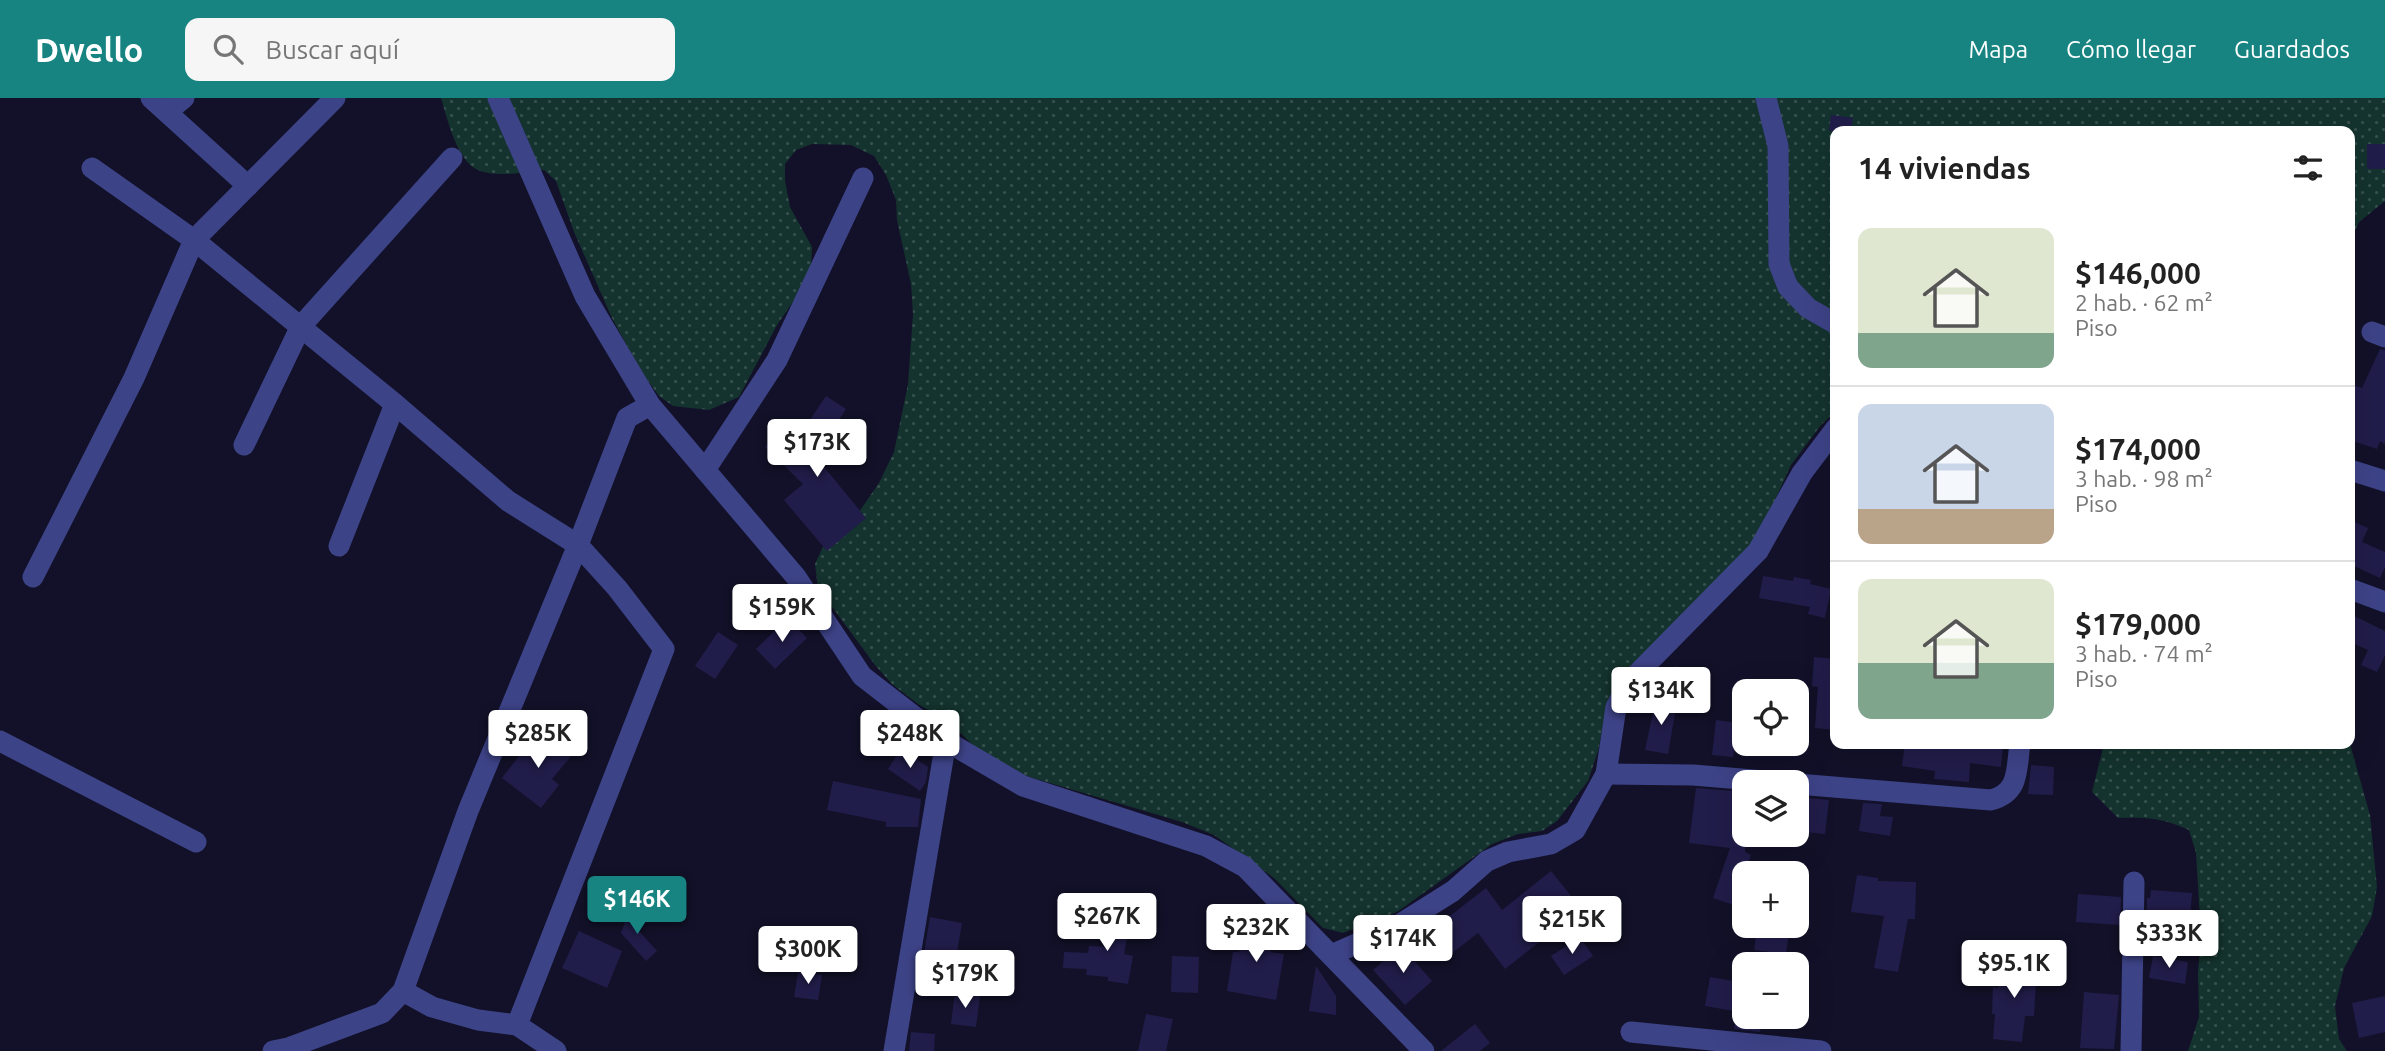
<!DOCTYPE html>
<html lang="es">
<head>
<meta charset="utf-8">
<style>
  :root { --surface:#fff; --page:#f6f6f6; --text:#222; --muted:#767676; --line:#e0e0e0; --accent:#178482 }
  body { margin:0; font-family:Ubuntu,sans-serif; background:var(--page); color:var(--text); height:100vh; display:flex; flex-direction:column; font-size:26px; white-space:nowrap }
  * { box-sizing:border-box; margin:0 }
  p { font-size:23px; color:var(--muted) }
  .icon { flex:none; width:38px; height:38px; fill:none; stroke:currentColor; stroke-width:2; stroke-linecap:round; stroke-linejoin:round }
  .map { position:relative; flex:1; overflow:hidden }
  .panel { position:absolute; left:1830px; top:28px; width:525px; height:623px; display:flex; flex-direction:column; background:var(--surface); border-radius:14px; box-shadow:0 7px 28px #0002 }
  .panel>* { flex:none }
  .buttons { position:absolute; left:1732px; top:581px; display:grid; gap:14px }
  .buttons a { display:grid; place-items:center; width:77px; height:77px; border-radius:14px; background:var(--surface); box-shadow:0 7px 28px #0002; font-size:35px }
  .price { position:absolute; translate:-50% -60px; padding:0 16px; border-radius:7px; background:#fff; color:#222; font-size:23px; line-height:46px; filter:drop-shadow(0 2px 4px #0008) }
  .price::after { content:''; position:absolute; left:50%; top:42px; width:21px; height:16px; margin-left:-10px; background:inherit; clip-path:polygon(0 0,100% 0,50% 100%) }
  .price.on { background:var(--accent); color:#fff }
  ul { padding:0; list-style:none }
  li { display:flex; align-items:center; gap:21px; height:175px; padding:0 28px }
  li+li { border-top:2px solid var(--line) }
  li span { display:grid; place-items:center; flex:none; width:196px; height:140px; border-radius:14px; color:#555 }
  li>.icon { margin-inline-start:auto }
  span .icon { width:84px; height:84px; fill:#fffc; stroke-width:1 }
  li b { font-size:30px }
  h2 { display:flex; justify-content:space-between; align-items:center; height:84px; padding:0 28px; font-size:30px }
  header { display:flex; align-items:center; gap:42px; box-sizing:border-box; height:98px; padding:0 35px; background:var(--accent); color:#fff }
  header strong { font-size:33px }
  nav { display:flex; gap:38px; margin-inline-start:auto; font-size:24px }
  .search { width:490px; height:63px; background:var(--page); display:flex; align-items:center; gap:18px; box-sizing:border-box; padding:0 24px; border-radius:14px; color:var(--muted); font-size:26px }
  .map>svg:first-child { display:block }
</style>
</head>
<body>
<header>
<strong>Dwello</strong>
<div class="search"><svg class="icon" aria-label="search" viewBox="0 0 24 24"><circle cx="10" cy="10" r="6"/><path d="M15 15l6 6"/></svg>Buscar aquí</div>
<nav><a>Mapa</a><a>Cómo llegar</a><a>Guardados</a></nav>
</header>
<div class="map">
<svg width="2385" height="953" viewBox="0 0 2385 953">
  <defs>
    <pattern id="grass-dots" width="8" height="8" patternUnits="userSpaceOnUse" patternTransform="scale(1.75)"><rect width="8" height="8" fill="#14332e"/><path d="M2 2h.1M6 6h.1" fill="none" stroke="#36504d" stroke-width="1.8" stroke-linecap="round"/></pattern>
  </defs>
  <rect width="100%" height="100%" fill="#121129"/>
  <g fill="url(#grass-dots)">
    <path d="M441,0h1944v103l-26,21 -9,20v-111h-514v280l-15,14 -30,40 -26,57 -12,21 -128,131 -17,26 -10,51 -10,30 -31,40 -15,10 -24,3 -26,10 -95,68 -54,21 -20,-5 -49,-50 -60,-43 -32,-13 -166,-49 -40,-25 -26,-25 -32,-19 -26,-20 -17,-19 -57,-77 -3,-24 10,-22 18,-12 18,-21 18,-26 15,-31 14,-68 5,-70 -2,-30 -14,-64 -1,-20 -10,-25 -12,-19 -23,-11 -39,-1 -16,6 -11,14v17l5,26 22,40 -1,23 -10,20 -24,35 -38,72 -30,13 -36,-4 -14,-10 -19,-26 -28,-52 -38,-86 -18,-51 -12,-11c-20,2 -46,8 -66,0 -21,-9 -31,-52 -37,-72z"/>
    <path d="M2104,646h246l20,71 7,72 -5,29 -28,52 -9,38 4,33 8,12h-159l11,-34 -1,-44 3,-38 -5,-82 -7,-23c-26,-12 -42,-13 -71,-12l-26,-26z"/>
  </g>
  <g fill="#211d4a">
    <path d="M1831,17l22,3 -2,13h-22z"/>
    <rect x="2367" y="46" width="18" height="25"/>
    <path d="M2380,251l5,1v94l-5,-3 -3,8 -27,-9v-56l12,4z"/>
    <path d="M826,298l20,13 -31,47 51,62 -39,33 -43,-51 19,-16 -38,-37 17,-17 13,12z"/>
    <path d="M2350,422l18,8 -6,14 23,10v15l-5,11 -28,-13 -2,3z"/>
    <path d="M1763,478l30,5 1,-4 17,3 -1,4 21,5 -6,29 -17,-4 2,-7 -51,-9z"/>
    <path d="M2350,516l35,17v24l-8,17 -16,-7 7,-15 -18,-8z"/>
    <path d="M788,520l19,20 -32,31 -19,-20z"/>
    <path d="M718,534l20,13 -23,34 -20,-13z"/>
    <path d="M1814,559l22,2 -3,52h3v19l-21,-2 3,-41 -6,-1z"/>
    <path d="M1675,568l26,6 -5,22 -26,-7z"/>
    <path d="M1656,601l21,3 -9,52 -23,-4z"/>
    <path d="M1716,622l29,4v17h-10l-2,16 -21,-2z"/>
    <path d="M544,634l28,23 -20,24 7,6 -18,23 -39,-30 18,-23 3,2z"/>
    <path d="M1905,646l32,4v-4h66l-2,23 -31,-4 -1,19 -35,-3 1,-8 -33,-5z"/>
    <path d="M901,651l27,18 -2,15 -6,9 -32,-22z"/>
    <path d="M2031,667l23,2 -1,28 -25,-1z"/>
    <path d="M833,683l88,18 -3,28h-32v-5l-59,-12z"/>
    <path d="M1696,690l49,4v60l6,3 -6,18v21l-5,13 -27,-9 17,-50 -41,-5z"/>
    <path d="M1797,699l32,3 -4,34 -28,-3z"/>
    <path d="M1863,705l19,1 -2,12 13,1 -3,19 -31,-5z"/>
    <path d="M1551,773l25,31 -40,31 6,7 -37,29 -27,-36 -26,20 -19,-24 53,-41 16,22z"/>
    <path d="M1857,777l21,3v3l38,1 -1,37h-7l-10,53 -24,-4 10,-52 -33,-4z"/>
    <path d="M2151,792l41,3 -2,25 -43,-3v-17h3z"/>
    <path d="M2078,796l43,3 -1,28 -44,-3z"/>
    <path d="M1116,809l16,3 -8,44 9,2 -5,28 -20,-3v-4l-22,-2 1,-6 -24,-1 1,-16 24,1 1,-7 19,1z"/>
    <path d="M629,814l15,6 -5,13 18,20 -11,10 -25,-28z"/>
    <path d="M930,819l32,6 -8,47 -32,-5z"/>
    <path d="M1249,823l28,9 -7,22 14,2 -8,46 -49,-9 6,-39h6z"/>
    <path d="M1757,830l32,4 -3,22 -32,-4z"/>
    <path d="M579,833l43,20 -15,37 -45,-20z"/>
    <path d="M1580,839l13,19 -29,19 -13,-19z"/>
    <path d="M1401,848l31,35 -27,24 -32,-35z"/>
    <path d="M1172,858l27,1 -1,36 -27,-1z"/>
    <path d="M2153,858l35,6 -3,22 -36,-6z"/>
    <path d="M1999,867l42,1 -1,16h-4l-2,34h-9l-3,26 -29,-3 2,-25h-3l1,-27 5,1z"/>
    <path d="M1316,868l20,30v19l-27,-4z"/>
    <path d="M798,874l24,3 -4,25 -24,-3z"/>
    <path d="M1710,879l35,6v30l-40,-7z"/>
    <path d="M955,894l25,4 -4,31 -25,-3z"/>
    <path d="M2084,894l35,3 -5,54 -34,-1z"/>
    <path d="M2385,898v36l-26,6 -7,-35z"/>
    <path d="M1146,916l27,5 -7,32h-28z"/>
    <path d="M1736,919h27l-3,15 -26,-3z"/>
    <path d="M1475,926l15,19 -10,8h-39z"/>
    <path d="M911,934l24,2 -1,17h-25z"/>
  </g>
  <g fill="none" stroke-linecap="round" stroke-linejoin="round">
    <g stroke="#3d4387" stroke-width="21">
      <path d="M151,0l97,88"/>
      <path d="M498,0l87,198 65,109 146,172 66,99 84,65 77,45 183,60 39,21 179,184"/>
      <path d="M1766,0l12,48 1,118 9,23 20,21 28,16"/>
      <path d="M167,14l17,-14"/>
      <path d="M92,70l102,72 201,164 113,97 70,44 39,43 47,61 -147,376"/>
      <path d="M2372,234l13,5"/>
      <path d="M244,347l57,-119 151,-168"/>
      <path d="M705,372l72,-110 86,-182"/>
      <path d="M2350,372l35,11"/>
      <path d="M339,448l56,-142"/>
      <path d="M33,479l101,-199 60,-138 141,-142"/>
      <path d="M2350,491l35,13"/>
      <path d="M0,643l196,101"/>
      <path d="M1606,676l87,1 84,7"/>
      <path d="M1797,686l194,16c29,-8 25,-30 29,-56"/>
      <path d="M1331,857l68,-30 54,-34 34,-30 21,-9 43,-8 24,-14 31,-56 10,-67 14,-26 128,-130 44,-78 34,-45"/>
      <path d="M403,893l29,16 46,13 39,5 39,26"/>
      <path d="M1631,934l190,19"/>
      <path d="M273,953l15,-3 94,-35 21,-22 65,-180 110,-266 49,-127 23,-13"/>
      <path d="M894,953l52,-310"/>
      <path d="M2131,953l3,-169"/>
    </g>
  </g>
</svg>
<div class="buttons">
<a><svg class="icon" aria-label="locate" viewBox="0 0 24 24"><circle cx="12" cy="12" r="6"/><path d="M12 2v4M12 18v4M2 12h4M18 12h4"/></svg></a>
<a><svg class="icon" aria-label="layers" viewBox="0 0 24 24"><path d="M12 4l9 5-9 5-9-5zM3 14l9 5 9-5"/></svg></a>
<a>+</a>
<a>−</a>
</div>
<b class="price" style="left:817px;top:381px">$173K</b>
<b class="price" style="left:782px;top:546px">$159K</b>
<b class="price" style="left:1661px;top:629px">$134K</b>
<b class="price" style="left:538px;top:672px">$285K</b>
<b class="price" style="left:910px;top:672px">$248K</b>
<b class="price on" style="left:637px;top:838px">$146K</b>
<b class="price" style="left:1107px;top:855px">$267K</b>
<b class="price" style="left:1572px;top:858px">$215K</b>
<b class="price" style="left:1256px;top:866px">$232K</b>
<b class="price" style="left:2169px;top:872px">$333K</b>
<b class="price" style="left:1403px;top:877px">$174K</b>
<b class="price" style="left:808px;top:888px">$300K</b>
<b class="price" style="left:2014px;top:902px">$95.1K</b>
<b class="price" style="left:965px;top:912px">$179K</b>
<section class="panel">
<h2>14 viviendas<svg class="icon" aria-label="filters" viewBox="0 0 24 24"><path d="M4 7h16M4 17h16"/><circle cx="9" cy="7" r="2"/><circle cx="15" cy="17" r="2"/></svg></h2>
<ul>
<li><span style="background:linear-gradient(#dfe7d0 75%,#7fa58c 0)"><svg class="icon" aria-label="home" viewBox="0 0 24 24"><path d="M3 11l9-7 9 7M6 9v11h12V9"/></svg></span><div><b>$146,000</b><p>2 hab. · 62 m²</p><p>Piso</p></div></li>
<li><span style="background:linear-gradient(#c9d6e8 75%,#b9a48a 0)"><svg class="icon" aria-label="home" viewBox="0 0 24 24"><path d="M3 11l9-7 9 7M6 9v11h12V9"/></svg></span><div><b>$174,000</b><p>3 hab. · 98 m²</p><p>Piso</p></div></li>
<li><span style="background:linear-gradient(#dfe7d0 60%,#7fa58c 0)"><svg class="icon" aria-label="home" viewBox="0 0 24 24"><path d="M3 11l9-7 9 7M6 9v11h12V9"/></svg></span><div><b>$179,000</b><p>3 hab. · 74 m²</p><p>Piso</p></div></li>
</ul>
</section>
</div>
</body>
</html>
